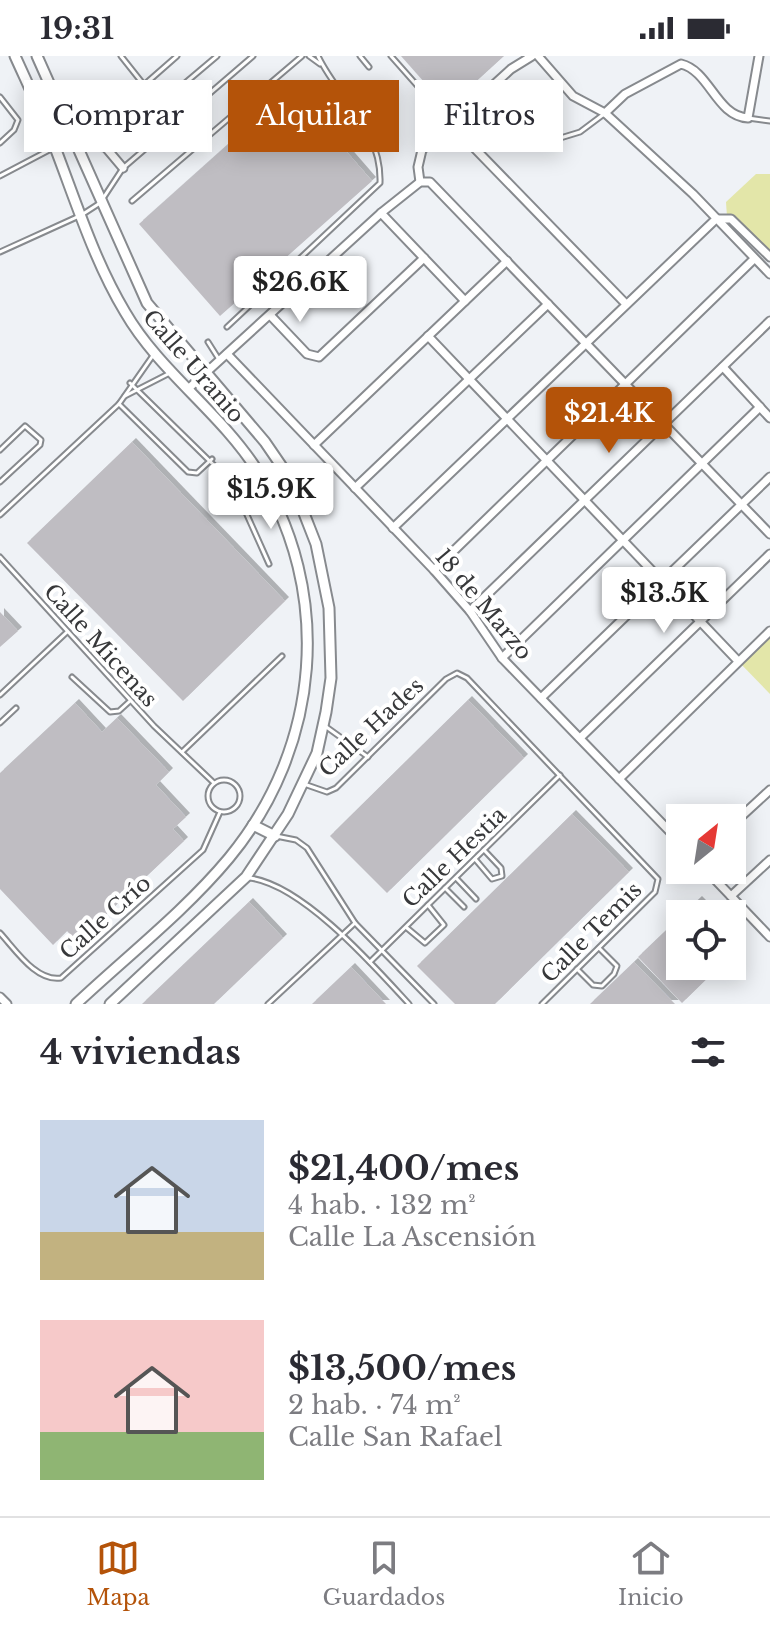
<!DOCTYPE html>
<html lang="es">
<head>
<meta charset="utf-8">
<style>
  :root { --surface:#fff; --page:#f7f7f7; --text:#2b2b33; --muted:#7c7c81; --line:#e1e1e2; --accent:#b45309 }
  body { margin:0; font-family:"Libre Baskerville",serif; background:var(--page); color:var(--text); height:100vh; display:flex; flex-direction:column; font-size:30px; white-space:nowrap }
  * { box-sizing:border-box; margin:0 }
  p { font-size:26px; color:var(--muted) }
  .icon { flex:none; width:44px; height:44px; fill:none; stroke:currentColor; stroke-width:2; stroke-linecap:round; stroke-linejoin:round }
  .map { position:relative; height:948px; overflow:hidden }
  .sheet { display:flex; flex-direction:column; background:var(--surface); flex:1 }
  .sheet>* { flex:none }
  .guide { position:absolute; left:24px; top:24px; width:722px; height:72px; display:flex; gap:16px }
  .needle { width:52px; rotate:30deg }
  .fabs { position:absolute; left:666px; top:748px; display:grid; gap:16px }
  .fabs a { display:grid; place-items:center; width:80px; height:80px; border-radius:0px; background:var(--surface); box-shadow:0 4px 20px #0003; font-size:40px }
  .price { position:absolute; translate:-50% -68px; padding:0 18px; border-radius:8px; background:#fff; color:#222; font-size:26px; line-height:52px; filter:drop-shadow(0 2px 4px #0008) }
  .price::after { content:''; position:absolute; left:50%; top:48px; width:24px; height:18px; margin-left:-12px; background:inherit; clip-path:polygon(0 0,100% 0,50% 100%) }
  .price.active { background:var(--accent); color:#fff }
  ul { padding:0; list-style:none }
  li { display:flex; align-items:center; gap:24px; height:200px; padding:0 40px }
  li span { display:grid; place-items:center; flex:none; width:224px; height:160px; border-radius:0px; color:#555 }
  li>.icon { margin-inline-start:auto }
  span .icon { width:96px; height:96px; fill:#fffc; stroke-width:1 }
  li b { font-size:34px }
  h2 { display:flex; justify-content:space-between; align-items:center; height:96px; padding:0 40px; font-size:34px }
  .chip { padding:0 28px; border-radius:0px; background:var(--surface); box-shadow:0 4px 20px #0003; font-size:28px; line-height:72px }
  .chip.active { background:var(--accent); color:#fff }
  .status { display:flex; justify-content:space-between; align-items:center; height:56px; padding:0 40px; background:var(--surface); direction:ltr }
  .status svg { height:22px; fill:currentColor }
  .tabs { display:flex; justify-content:space-around; align-items:center; height:112px; border-top:2px solid var(--line); background:var(--surface); font-size:22px; color:var(--muted) }
  .tabs a { display:grid; justify-items:center; gap:4px }
  .tabs .active { color:var(--accent) }
  .map>svg:first-child { display:block }
</style>
</head>
<body>
<div class="status"><b>19:31</b><svg viewBox="0 0 49 12"><path d="M0 12V9h3v3zM5 12V6h3v6zM10 12V3h3v9zM15 12V0h3v12zM26 1h20v11H26zM47 4h2v5h-2z"/></svg></div>
<div class="map">
<svg width="770" height="948" viewBox="0 0 770 948">
  <defs>
    <filter id="shadow"><feDropShadow dx="4" dy="-4" stdDeviation="0" flood-color="#0004"/></filter>
  </defs>
  <rect width="100%" height="100%" fill="#eff2f6"/>
  <g fill="#e3e6a9">
    <path d="M756,118h14v83l-43,-40 -1,-15z"/>
    <path d="M770,575v63l-32,-33z"/>
  </g>
  <g fill="#bfbdc2" filter="url(#shadow)">
    <path d="M401,0h103l-57,52z"/>
    <path d="M291,32l81,93 -152,135 -81,-92z"/>
    <path d="M132,386l153,159 -102,100 -156,-158z"/>
    <path d="M0,556l18,19 -18,16z"/>
    <path d="M468,644l56,58 -137,135 -57,-57z"/>
    <path d="M75,647l27,29 15,-14 52,54 -13,13 30,32 -13,12 11,12 -107,101 -10,-11 -14,14 -53,-56v-116z"/>
    <path d="M572,758l57,58 -134,132h-40l-38,-38z"/>
    <path d="M698,844l14,14h-29z"/>
    <path d="M249,846l34,36 -69,66h-72z"/>
    <path d="M680,861v49h40l-38,37 -44,-46z"/>
    <path d="M732,879l10,10 -10,10z"/>
    <path d="M634,906l41,42h-85z"/>
    <path d="M351,911l35,37h-74z"/>
  </g>
  <g fill="none" stroke-linecap="round" stroke-linejoin="round">
    <g stroke="#878a8e" stroke-width="7">
      <g id="service">
        <path d="M121,0l54,68"/>
        <path d="M309,0l11,8"/>
        <path d="M360,0l9,11"/>
        <path d="M391,0l46,52"/>
        <path d="M144,29l33,-29"/>
        <path d="M0,41l18,23 -4,10 -14,13"/>
        <path d="M748,62l22,3"/>
        <path d="M544,87l36,-11 24,-18"/>
        <path d="M80,91l27,2 110,-93"/>
        <path d="M0,120l55,-29h18"/>
        <path d="M132,145l170,-145"/>
        <path d="M83,158l17,-11 23,-35 130,-112"/>
        <path d="M0,196l77,-35"/>
        <path d="M227,271l153,-144c2,-54 -41,-83 -62,-127"/>
        <path d="M208,286l12,19"/>
        <path d="M130,327l95,93 14,21 30,67"/>
        <path d="M125,340l43,-22"/>
        <path d="M119,348l69,68 9,1 15,-14"/>
        <path d="M0,394l25,-24 16,14 -1,5 -40,37"/>
        <path d="M0,459l119,-111 35,-50"/>
        <path d="M0,501l154,169 60,57"/>
        <path d="M72,621l38,35 9,-1 11,-10"/>
        <path d="M0,639l67,-63"/>
        <path d="M0,667l16,-15"/>
        <path d="M325,670l43,31"/>
        <path d="M182,696l100,-96"/>
        <circle cx="224" cy="740" r="16"/>
        <path d="M304,728l23,8 9,-4 110,-109 11,-6 10,5 191,201 -3,13 -113,112"/>
        <path d="M276,780l20,4 11,8 48,75 79,81"/>
        <path d="M475,803l17,20 10,-3 -1,-8 -17,-18"/>
        <path d="M250,822c53,7 124,88 159,126"/>
        <path d="M456,822l20,21"/>
        <path d="M445,832l19,19"/>
        <path d="M407,872l18,15 19,-18 -16,-20"/>
        <path d="M0,877c15,16 36,49 61,45l142,-128 17,-38"/>
        <path d="M370,906l190,-187"/>
        <path d="M577,913l16,16 9,1 12,-12 3,-8 -18,-18"/>
        <path d="M268,948l87,-81"/>
      </g>
    </g>
    <g stroke="#878a8e" stroke-width="11">
      <g id="minor">
        <path d="M538,0l35,40 32,17 88,81 77,80"/>
        <path d="M605,57l20,-19 56,-30c29,7 35,52 67,54l11,-62"/>
        <path d="M453,70l173,178"/>
        <path d="M107,93l16,19"/>
        <path d="M420,126l-2,-15 4,-17 89,-81 21,-13"/>
        <path d="M381,157l84,88"/>
        <path d="M270,259l37,39 12,3 105,-99"/>
        <path d="M428,280l310,325"/>
        <path d="M227,298l207,216 36,41 32,47 178,184"/>
        <path d="M723,311l47,51"/>
        <path d="M188,333l193,-176 39,-31h10l340,352"/>
        <path d="M314,389l193,-184"/>
        <path d="M355,432l193,-184"/>
        <path d="M393,472l323,-309h15l39,38"/>
        <path d="M434,514l320,-311"/>
        <path d="M470,555l300,-290"/>
        <path d="M502,602l258,-251"/>
        <path d="M541,642l229,-221"/>
        <path d="M580,682l190,-184"/>
        <path d="M619,723l151,-148"/>
        <path d="M732,769l38,-35"/>
        <path d="M706,814l64,67"/>
        <path d="M731,840l39,-36"/>
        <path d="M0,941l7,7"/>
      </g>
    </g>
    <g stroke="#878a8e" stroke-width="13">
      <g id="tertiary">
        <path d="M15,0c14,31 29,62 41,94 21,55 39,112 69,162 34,59 95,100 132,158 77,122 64,277 -28,388 -44,53 -103,99 -153,146"/>
        <path d="M37,0l110,247 118,139 26,38 25,64 13,64 2,70 -5,34 -9,41 -29,61 -42,63 -136,127"/>
        <path d="M253,769l22,11"/>
      </g>
    </g>
    <use href="#service" stroke="#fff" stroke-width="3"/>
    <use href="#minor" stroke="#fff" stroke-width="7"/>
    <use href="#tertiary" stroke="#fff" stroke-width="9"/>
  </g>
  <g text-anchor="middle" stroke-width="8" stroke-linejoin="round" paint-order="stroke">
    <g font-size="22" fill="#37383a" stroke="#fff">
      <text transform="translate(194 310) rotate(49)" y="8">Calle Uranio</text>
      <text transform="translate(484 548) rotate(50)" y="8">18 de Marzo</text>
      <text transform="translate(101 589) rotate(48)" y="8">Calle Micenas</text>
      <text transform="translate(371 671) rotate(-43)" y="8">Calle Hades</text>
      <text transform="translate(454 801) rotate(-44)" y="8">Calle Hestia</text>
      <text transform="translate(105 861) rotate(-42)" y="8">Calle Crío</text>
      <text transform="translate(591 876) rotate(-45)" y="8">Calle Temis</text>
    </g>
  </g>
</svg>
<div class="fabs">
<a><svg class="needle" viewBox="-14 -14 28 28"><path d="M0-13l5 13h-10z" fill="#e53935"/><path d="M0 13l5-13h-10z" fill="#7c7c81"/></svg></a>
<a><svg class="icon" aria-label="locate" viewBox="0 0 24 24"><circle cx="12" cy="12" r="6"/><path d="M12 2v4M12 18v4M2 12h4M18 12h4"/></svg></a>
</div>
<b class="price" style="left:300px;top:268px">$26.6K</b>
<b class="price active" style="left:609px;top:399px">$21.4K</b>
<b class="price" style="left:271px;top:475px">$15.9K</b>
<b class="price" style="left:664px;top:579px">$13.5K</b>
<div class="guide">
<a class="chip">Comprar</a>
<a class="chip active">Alquilar</a>
<a class="chip">Filtros</a>
</div>
</div>
<section class="sheet">
<h2>4 viviendas<svg class="icon" aria-label="filters" viewBox="0 0 24 24"><path d="M4 7h16M4 17h16"/><circle cx="9" cy="7" r="2"/><circle cx="15" cy="17" r="2"/></svg></h2>
<ul>
<li><span style="background:linear-gradient(#c9d6e8 70%,#c2b280 0)"><svg class="icon" aria-label="home" viewBox="0 0 24 24"><path d="M3 11l9-7 9 7M6 9v11h12V9"/></svg></span><div><b>$21,400/mes</b><p>4 hab. · 132 m²</p><p>Calle La Ascensión</p></div></li>
<li><span style="background:linear-gradient(#f6c9c9 70%,#8fb573 0)"><svg class="icon" aria-label="home" viewBox="0 0 24 24"><path d="M3 11l9-7 9 7M6 9v11h12V9"/></svg></span><div><b>$13,500/mes</b><p>2 hab. · 74 m²</p><p>Calle San Rafael</p></div></li>
</ul>
</section>
<nav class="tabs">
<a class="active"><svg class="icon" aria-label="map" viewBox="0 0 24 24"><path d="M3 6l6-2 6 2 6-2v14l-6 2-6-2-6 2zM9 4v14M15 6v14"/></svg>Mapa</a>
<a><svg class="icon" aria-label="saved" viewBox="0 0 24 24"><path d="M7 4h10v16l-5-4-5 4z"/></svg>Guardados</a>
<a><svg class="icon" aria-label="home" viewBox="0 0 24 24"><path d="M3 11l9-7 9 7M6 9v11h12V9"/></svg>Inicio</a>
</nav>
</body>
</html>
